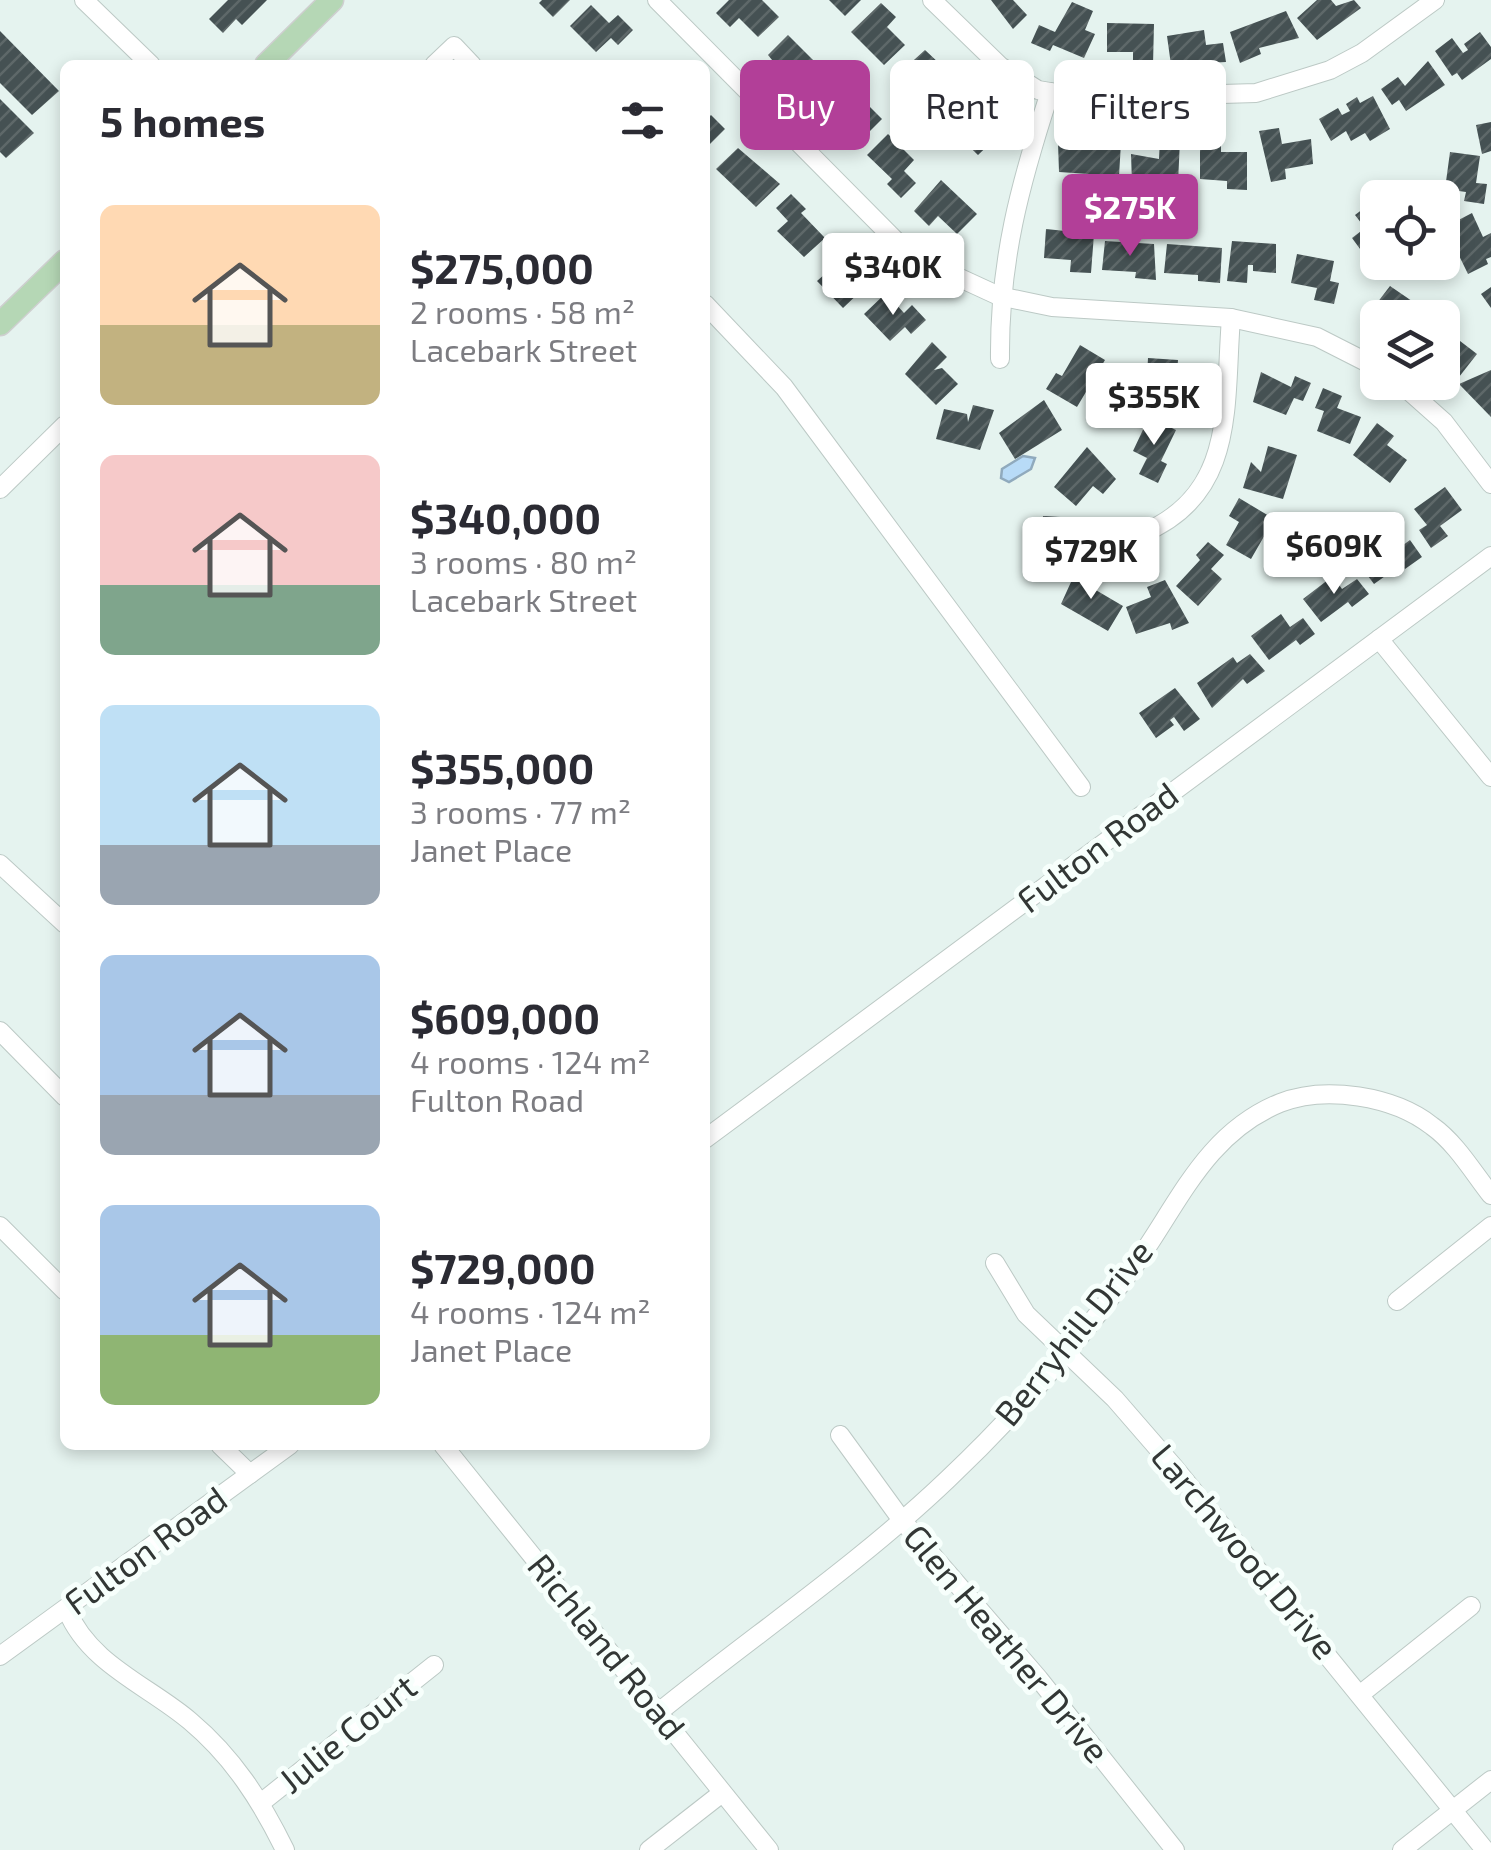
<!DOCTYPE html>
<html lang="en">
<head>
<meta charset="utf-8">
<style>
  :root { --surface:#fff; --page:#f7f7f7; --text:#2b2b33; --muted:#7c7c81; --accent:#b23f98 }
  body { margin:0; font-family:"Exo 2",sans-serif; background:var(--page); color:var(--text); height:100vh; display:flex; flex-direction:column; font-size:38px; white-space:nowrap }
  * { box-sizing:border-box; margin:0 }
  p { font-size:32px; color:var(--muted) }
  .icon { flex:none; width:55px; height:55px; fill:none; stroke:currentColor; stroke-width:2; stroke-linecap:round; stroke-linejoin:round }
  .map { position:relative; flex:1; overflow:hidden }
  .drawer { position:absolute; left:60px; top:60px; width:650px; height:1390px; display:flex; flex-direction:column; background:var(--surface); border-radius:15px; box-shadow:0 5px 15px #0003 }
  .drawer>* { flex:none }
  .guide { position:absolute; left:740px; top:60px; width:600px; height:90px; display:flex; gap:20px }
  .controls { position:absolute; left:1360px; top:180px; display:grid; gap:20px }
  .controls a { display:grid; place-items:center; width:100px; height:100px; border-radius:15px; background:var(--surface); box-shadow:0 5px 15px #0003; font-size:50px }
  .price { position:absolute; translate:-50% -85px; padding:0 22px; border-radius:10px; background:#fff; color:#222; font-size:32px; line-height:65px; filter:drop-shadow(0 2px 5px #0008) }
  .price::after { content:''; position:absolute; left:50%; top:60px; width:30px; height:22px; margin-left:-15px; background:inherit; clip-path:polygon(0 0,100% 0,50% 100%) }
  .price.active { background:var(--accent); color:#fff }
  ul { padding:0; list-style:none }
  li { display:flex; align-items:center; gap:30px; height:250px; padding:0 40px }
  li span { display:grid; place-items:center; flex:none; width:280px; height:200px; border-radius:15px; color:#555 }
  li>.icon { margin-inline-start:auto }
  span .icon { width:120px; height:120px; fill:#fffc; stroke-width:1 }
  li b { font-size:42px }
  h2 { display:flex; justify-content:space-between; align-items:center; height:120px; padding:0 40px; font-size:42px }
  .chip { padding:0 35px; border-radius:15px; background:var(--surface); box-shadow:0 5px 15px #0003; font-size:35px; line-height:90px }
  .chip.active { background:var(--accent); color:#fff }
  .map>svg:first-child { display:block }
</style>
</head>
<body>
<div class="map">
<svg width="1491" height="1850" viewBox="0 0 1491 1850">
  <defs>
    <pattern id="building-hatch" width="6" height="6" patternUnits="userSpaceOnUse" patternTransform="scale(2.5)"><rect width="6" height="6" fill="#455153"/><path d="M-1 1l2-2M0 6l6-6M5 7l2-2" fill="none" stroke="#5e6869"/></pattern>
  </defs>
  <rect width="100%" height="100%" fill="#e5f3ef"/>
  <path fill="#b8dbf7" stroke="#90aabd" stroke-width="2.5" d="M1023,456l12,2 -4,11 -22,13 -8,-4 1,-9z"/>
  <g fill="url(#building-hatch)">
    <path d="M228,0h39l-25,25 -6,-6 -13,14 -14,-14z"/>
    <path d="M542,0h28l-17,17 -14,-14z"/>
    <path d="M729,0h33l17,17 -21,20 -19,-19 -9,9 -14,-14z"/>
    <path d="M829,0h32l-16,16z"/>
    <path d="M991,0h22l14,15 -14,14z"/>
    <path d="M1317,0h14l5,6 18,-6 7,8 -44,32 -20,-22z"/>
    <path d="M1072,2l21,9 -8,19 10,4 -11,24 -31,-13 -3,6 -19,-8 8,-18 16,7z"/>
    <path d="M881,3l15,14 -9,10 18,18 -21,20 -33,-33z"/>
    <path d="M591,5l18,18 9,-8 15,15 -15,15 -7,-7 -15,14 -26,-26z"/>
    <path d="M1286,11l13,27 -40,10 2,6 -21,9 -10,-31z"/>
    <path d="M1107,23l47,1 -1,41h-20v-13h-26z"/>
    <path d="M1204,30l2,15 17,-2 3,19 -55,3 -4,-29z"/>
    <path d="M0,31l59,60 -27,24 -32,-32z"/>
    <path d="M1480,32l11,15v12l-29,21 -5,-7 -5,3 -17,-25 17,-13 11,15 5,-3 -4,-6z"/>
    <path d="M788,35l26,26 -10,11 12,11 -14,14 -34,-42z"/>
    <path d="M925,50l15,14 -9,9 19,18 -21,20 -34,-34z"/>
    <path d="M1428,61l17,24 -39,26 -7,-11 -7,5 -11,-16 17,-12 7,9z"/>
    <path d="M856,93l26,26 -21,21 -18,-18 -9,8 -15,-15 16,-15 8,7z"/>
    <path d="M974,93l15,15 -9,8 19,19 -21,20 -26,-25 15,-14 -8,-8z"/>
    <path d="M1373,96l17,33 -20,12 -5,-8 -14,8 -5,-10 -15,10 -12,-22 19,-11 4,7 8,-4 -4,-7 11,-7 3,6z"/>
    <path d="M0,99l34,34 -28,25 -6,-6z"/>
    <path d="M711,115l14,14 -15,15 -5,-5v-19z"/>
    <path d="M1491,122v29l-9,3 -6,-29z"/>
    <path d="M1279,128l3,16 29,-5 2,25 -28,5 1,10 -15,3 -12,-51z"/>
    <path d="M888,134l26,26 -10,11 12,12 -15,15 -14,-14 5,-5 -25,-24z"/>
    <path d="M1160,139l20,1 -2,43h-46l-1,-29 28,5z"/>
    <path d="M1200,139l21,1v12h26v38l-20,-1v-8l-27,-2z"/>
    <path d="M1100,142l21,1 -2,33 -60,-4 -1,-29 42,7z"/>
    <path d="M738,148l42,36 -24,23 -40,-38z"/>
    <path d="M1450,152l30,4 -4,27 11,1 -3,20 -20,-3 2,-9 -21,-3z"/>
    <path d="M941,180l36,34 -20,20 -19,-18 -9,10 -15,-15z"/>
    <path d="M791,194l15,15 -5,4 24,25 -21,19 -27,-26 11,-10 -12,-13z"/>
    <path d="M1376,199l2,43 -15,11 -11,-15 13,-10 -10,-13z"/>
    <path d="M1472,213l11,24 8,-4v24l-5,2 2,5 -20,10 -23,-47z"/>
    <path d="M1046,229l48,5 -3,39 -21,-1 1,-12 -27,-2z"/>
    <path d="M1105,241l49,3 2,36 -21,-2 1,-6 -34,-2z"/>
    <path d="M1232,241l44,3v29l-23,-2v-6h-5l-1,18 -20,-2z"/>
    <path d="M1167,244l55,4 -2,35 -22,-2v-6l-34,-2z"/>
    <path d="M840,246l19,19 -3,3 -5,-5 -6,6 19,19 -21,20 -26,-27 17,-15 -7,-7z"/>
    <path d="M1297,254l37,7 -4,20 9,2 -5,21 -20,-4 3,-12 -26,-5z"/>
    <path d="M1390,286l38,26 -4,6h-46v12l-14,-10z"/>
    <path d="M1491,287v21l-10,-14z"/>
    <path d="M886,293l18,20 8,-8 14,15 -15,14 -6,-7 -15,14 -26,-27z"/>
    <path d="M1447,331l30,23 -18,23 -17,-13v-26z"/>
    <path d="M932,342l15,15 -13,13 8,-2 16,16 -22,21 -31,-31z"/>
    <path d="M1080,345l25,15 -28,47 -31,-18 10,-16 6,3z"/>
    <path d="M1148,358l30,2 -2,27 12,1 -2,19 -20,-1v-9l-20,-2z"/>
    <path d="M1491,370v47l-32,-33z"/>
    <path d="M1261,372l30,15 4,-11 16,7 -8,18 -9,-3 -8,17 -33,-13z"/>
    <path d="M1323,388l19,8 -5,12 24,9 -11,27 -33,-13 7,-20 -9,-3z"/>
    <path d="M1044,400l18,30 -47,29 -16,-26z"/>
    <path d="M973,405l21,5 -14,40 -44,-11 8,-30 23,5 1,8z"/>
    <path d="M1149,417l27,13 -15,31 6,3 -9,19 -19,-9 8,-16 -14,-7z"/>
    <path d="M1377,423l17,13 -7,9 20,15 -17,23 -37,-28z"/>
    <path d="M1268,446l29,9 -14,44 -40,-11 8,-26 10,10z"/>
    <path d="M1087,447l29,32 -13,15 -10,-8 -17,20 -22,-19z"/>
    <path d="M1445,487l17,23 -22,16 8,10 -17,12 -12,-18 8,-5 -13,-16z"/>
    <path d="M1239,498l35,21 -23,40 -25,-14 13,-23 -10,-6z"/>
    <path d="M1043,516l35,2 -8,55 -30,-1z"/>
    <path d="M1387,539l8,12 15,-11 12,17 -17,12 -3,-5 -28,20 -18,-24z"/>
    <path d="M1208,542l16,13 -13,14 11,10 -24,27 -22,-20 24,-26 -4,-5z"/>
    <path d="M1076,571l21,13 -3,5 29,17 -15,25 -47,-27z"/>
    <path d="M1333,576l9,13 15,-10 12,15 -17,13 -4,-5 -27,20 -18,-23z"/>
    <path d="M1165,580l24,43 -17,7 -2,-7 -34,11 -10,-27 25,-10 -4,-10z"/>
    <path d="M1281,614l9,13 13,-9 12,16 -15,11 -4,-5 -27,20 -18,-24z"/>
    <path d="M1250,654l15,17 -18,13 -4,-5 -31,29 -15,-25 36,-26 4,6z"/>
    <path d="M1175,688l25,31 -16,12 -10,-14 -4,3 4,5 -18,13 -17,-25z"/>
  </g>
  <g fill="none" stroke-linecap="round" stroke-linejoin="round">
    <g stroke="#bcc9c5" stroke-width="20">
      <g id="minor">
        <path d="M84,0l67,65"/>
        <path d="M657,0l253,255 89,41 53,11 179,11 86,19 61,31"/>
        <path d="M932,0l68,66 38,24 48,8 170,-5 74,-23 32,-17 73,-53"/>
        <path d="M434,65l20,-19 18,19"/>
        <path d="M705,304l79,83 297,400"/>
        <path d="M1000,359c-1,-98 20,-175 50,-267"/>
        <path d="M1399,382l45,40 47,62"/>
        <path d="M0,489l65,-64"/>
        <path d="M1141,534c96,-39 83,-129 90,-216"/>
        <path d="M1379,639l112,138"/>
        <path d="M0,864l65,60"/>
        <path d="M0,1031l65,66"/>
        <path d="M705,1139l786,-583"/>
        <path d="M0,1226l65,65"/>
        <path d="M995,1263l31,51 89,85 59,68 311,383"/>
        <path d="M1397,1301l94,-75"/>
        <path d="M840,1435l61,84 138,160 136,171"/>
        <path d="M220,1445l30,29"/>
        <path d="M443,1445l326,405"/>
        <path d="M67,1610c22,54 82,76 123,111 43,36 71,80 95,129"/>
        <path d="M0,1656l290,-211"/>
        <path d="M1362,1693l109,-87"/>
        <path d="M659,1712c95,-77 200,-148 289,-233 68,-64 129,-135 184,-210 46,-63 72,-135 148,-166 45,-18 114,-7 152,23 24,17 41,46 59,69"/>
        <path d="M262,1802l172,-137"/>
        <path d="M649,1850l73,-57"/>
        <path d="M1402,1850l89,-70"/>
      </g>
    </g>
    <g stroke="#cecfcf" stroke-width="25">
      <g id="major">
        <path d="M266,65l66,-65"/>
        <path d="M0,324l65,-63"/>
      </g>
    </g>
    <use href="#minor" stroke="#fff" stroke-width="18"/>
    <use href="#major" stroke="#b5d7b5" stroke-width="22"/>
  </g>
  <g text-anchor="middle" stroke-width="10" stroke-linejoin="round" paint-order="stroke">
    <g font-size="35" fill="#323735" stroke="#f7fffc">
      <text transform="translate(1098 848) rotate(-37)" y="12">Fulton Road</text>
      <text transform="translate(1074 1333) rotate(-51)" y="12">Berryhill Drive</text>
      <text transform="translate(146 1551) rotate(-36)" y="12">Fulton Road</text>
      <text transform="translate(1244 1552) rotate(50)" y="12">Larchwood Drive</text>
      <text transform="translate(1006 1644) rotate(50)" y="12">Glen Heather Drive</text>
      <text transform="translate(606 1647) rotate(51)" y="12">Richland Road</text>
      <text transform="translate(348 1734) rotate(-39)" y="12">Julie Court</text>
    </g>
  </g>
</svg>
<div class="controls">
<a><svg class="icon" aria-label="locate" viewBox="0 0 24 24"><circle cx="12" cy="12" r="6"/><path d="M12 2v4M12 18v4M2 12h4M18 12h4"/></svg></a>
<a><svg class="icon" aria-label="layers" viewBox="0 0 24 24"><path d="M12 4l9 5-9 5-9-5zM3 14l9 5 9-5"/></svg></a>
</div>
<b class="price active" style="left:1130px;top:259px">$275K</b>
<b class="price" style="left:893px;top:318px">$340K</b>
<b class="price" style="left:1154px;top:448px">$355K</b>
<b class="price" style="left:1334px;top:597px">$609K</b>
<b class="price" style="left:1091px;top:602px">$729K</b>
<div class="guide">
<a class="chip active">Buy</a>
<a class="chip">Rent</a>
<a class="chip">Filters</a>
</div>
<section class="drawer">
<h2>5 homes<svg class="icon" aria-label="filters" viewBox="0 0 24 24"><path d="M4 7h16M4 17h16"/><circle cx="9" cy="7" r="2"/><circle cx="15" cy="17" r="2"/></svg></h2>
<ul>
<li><span style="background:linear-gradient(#ffd9b3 60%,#c2b280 0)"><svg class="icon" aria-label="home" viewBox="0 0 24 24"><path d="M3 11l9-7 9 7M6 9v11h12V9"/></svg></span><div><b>$275,000</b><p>2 rooms · 58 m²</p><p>Lacebark Street</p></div></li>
<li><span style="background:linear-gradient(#f6c9c9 65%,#7fa58c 0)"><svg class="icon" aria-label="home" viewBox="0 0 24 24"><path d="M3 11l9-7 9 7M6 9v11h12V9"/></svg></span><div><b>$340,000</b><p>3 rooms · 80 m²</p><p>Lacebark Street</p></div></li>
<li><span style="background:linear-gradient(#bfe0f5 70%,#9aa5b1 0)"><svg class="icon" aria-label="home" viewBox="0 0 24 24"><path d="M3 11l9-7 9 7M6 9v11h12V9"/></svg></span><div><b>$355,000</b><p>3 rooms · 77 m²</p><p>Janet Place</p></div></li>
<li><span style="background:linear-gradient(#a9c7e8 70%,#9aa5b1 0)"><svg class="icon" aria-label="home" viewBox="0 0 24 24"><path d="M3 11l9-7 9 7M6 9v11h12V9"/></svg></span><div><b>$609,000</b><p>4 rooms · 124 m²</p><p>Fulton Road</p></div></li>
<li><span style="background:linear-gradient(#a9c7e8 65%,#8fb573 0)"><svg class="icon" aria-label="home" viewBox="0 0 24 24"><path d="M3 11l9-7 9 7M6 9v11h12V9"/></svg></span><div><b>$729,000</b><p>4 rooms · 124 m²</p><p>Janet Place</p></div></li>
</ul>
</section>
</div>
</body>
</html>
